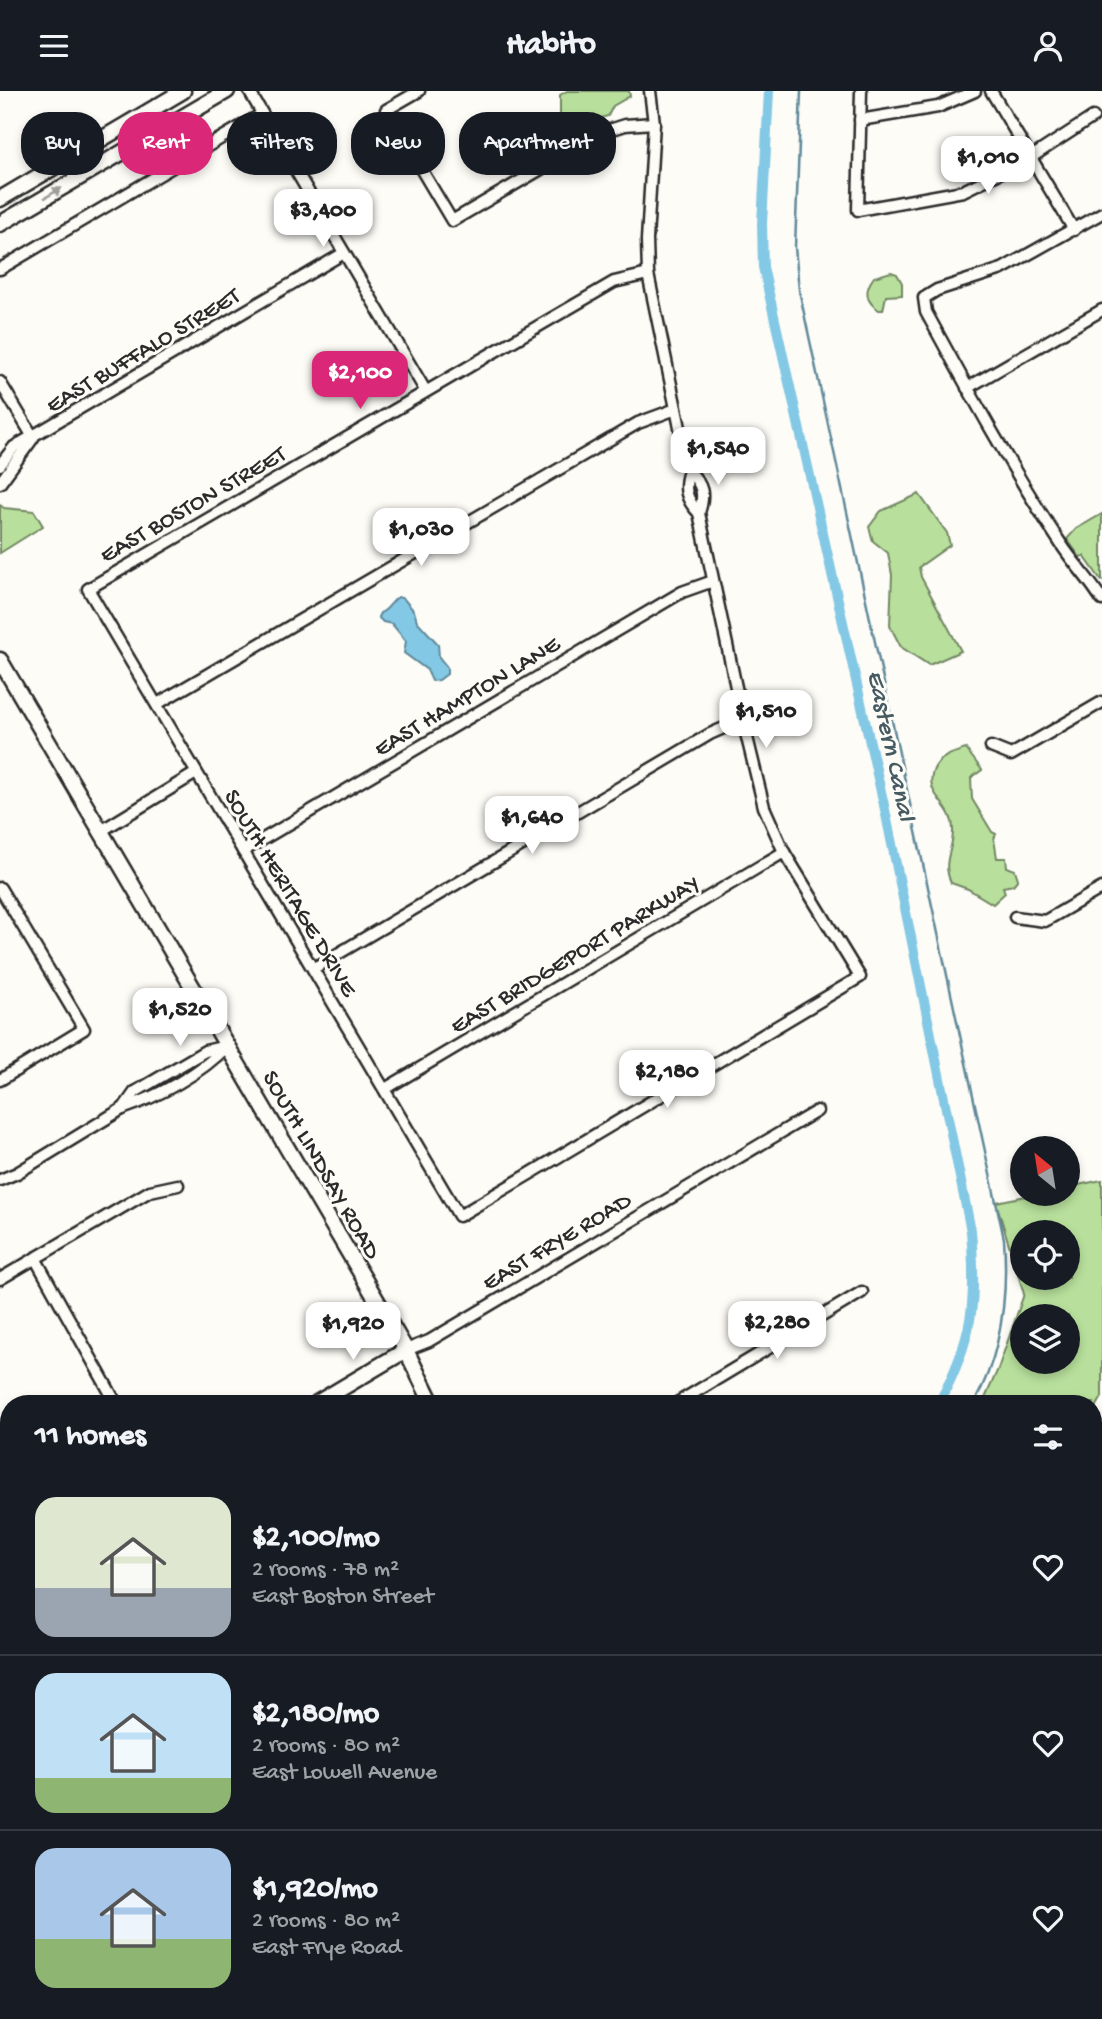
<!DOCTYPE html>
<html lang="en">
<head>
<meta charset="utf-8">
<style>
  :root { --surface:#171b24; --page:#242831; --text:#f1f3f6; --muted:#9ea1a6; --line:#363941; --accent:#db2777 }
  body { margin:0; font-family:"Gochi Hand",sans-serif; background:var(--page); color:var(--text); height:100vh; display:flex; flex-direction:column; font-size:26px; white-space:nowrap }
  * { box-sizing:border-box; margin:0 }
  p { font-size:23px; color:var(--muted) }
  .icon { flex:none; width:38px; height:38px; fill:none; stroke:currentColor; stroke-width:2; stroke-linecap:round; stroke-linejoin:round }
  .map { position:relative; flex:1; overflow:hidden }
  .drawer { position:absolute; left:0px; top:1304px; width:1102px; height:625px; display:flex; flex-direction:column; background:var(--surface); border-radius:28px 28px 0 0; box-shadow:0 4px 10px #0003 }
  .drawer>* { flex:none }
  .banner { position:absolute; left:21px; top:21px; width:700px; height:63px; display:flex; gap:14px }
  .needle { width:46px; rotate:330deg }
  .buttons { position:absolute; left:1010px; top:1045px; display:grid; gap:14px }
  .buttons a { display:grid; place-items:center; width:70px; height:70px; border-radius:50%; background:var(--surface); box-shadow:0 4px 10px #0003; font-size:35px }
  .price { position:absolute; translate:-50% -60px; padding:0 16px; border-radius:14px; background:#fff; color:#222; font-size:23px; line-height:46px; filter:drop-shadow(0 2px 4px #0008) }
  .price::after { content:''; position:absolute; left:50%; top:42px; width:21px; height:16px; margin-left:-10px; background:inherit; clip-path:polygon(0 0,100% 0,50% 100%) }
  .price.selected { background:var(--accent); color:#fff }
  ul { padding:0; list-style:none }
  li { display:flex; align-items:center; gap:21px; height:175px; padding:0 35px }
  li+li { border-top:2px solid var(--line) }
  li span { display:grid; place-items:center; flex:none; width:196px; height:140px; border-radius:21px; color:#555 }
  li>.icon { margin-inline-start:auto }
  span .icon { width:84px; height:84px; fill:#fffc; stroke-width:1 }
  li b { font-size:30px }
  h2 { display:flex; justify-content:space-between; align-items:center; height:84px; padding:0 35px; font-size:30px }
  .pill { padding:0 24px; border-radius:28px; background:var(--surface); box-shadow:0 4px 10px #0003; font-size:24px; line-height:63px }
  .pill.selected { background:var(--accent); color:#fff }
  header { display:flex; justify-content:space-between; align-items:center; height:91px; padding:0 35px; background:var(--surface); font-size:32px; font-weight:700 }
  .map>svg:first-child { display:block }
</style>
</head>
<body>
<header><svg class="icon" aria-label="menu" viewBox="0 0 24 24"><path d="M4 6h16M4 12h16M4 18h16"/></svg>Habito<svg class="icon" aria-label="person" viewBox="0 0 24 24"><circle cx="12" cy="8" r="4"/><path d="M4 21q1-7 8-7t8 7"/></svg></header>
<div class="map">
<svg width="1102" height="1928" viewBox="0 0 1102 1928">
  <rect width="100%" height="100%" fill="#fdfcf7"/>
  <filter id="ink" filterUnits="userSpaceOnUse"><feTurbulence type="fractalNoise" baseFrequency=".0143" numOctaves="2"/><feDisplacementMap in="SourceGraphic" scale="14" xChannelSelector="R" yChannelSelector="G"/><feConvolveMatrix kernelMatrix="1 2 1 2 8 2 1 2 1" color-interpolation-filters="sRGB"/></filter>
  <g filter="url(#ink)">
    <g fill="#b8e09c" stroke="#728664" stroke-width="2" fill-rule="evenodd">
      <path d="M567,0h62l1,5 -17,10 -5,10 -7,2 -7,-3 -24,12 -10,-13v-19z"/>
      <path d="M891,181l6,2 5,9v12l-16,1 -3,14h-4c-14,-9 -15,-20 -5,-33z"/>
      <path d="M919,403l28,39 3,12 -31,22 2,10 40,74 -32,14 -28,-18 -11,-21 2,-51 -4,-22 -15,-12 -4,-14 12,-16z"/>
      <path d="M0,414l4,3 30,3 9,15 -43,27z"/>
      <path d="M1102,423v66h-1l-17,-24 -4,1 -13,-18 9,-10z"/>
      <path d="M966,658l16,21 -11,8 1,21 20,33 4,2 -2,5 3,19h9l1,9 8,3 3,9 -5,6 -10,2 2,6 -12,11 -25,-15 -17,-6c-10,-22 3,-33 2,-54 0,-25 -31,-34 -19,-60 6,-13 19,-16 32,-20z"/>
      <path d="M1102,1089v217l-8,14v-8h-111l15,-34 26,-75 -28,-92 40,-8 32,-1v-6zM1022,1141h46v45h-46zM1068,1225v45h-46v-45z"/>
      <path d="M1094,1429l8,4v20l-8,14z"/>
      <path d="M0,1759l9,11v150h102l3,8h-114z"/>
      <path d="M861,1920h62l8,8h-79z"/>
    </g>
    <path fill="#83c8e4" stroke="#60899a" stroke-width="2" d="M398,506l6,2 10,12 3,10 21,23 1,13 8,10v7l-8,6 -7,1 -5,-11 -23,-17 2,-12 -14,-17 -9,-2 -5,-5 2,-4c9,-3 10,-11 18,-16z"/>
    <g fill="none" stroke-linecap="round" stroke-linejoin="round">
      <g stroke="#60899a" stroke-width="2.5">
        <path d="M801,0l-6,156 4,43 205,949c4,56 -2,114 -30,164"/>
        <path d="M801,1920l5,8"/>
      </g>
      <g stroke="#83c8e4" stroke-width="10">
        <path d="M769,0l-7,133 1,43 121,538 87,426c6,72 2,108 -32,172"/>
        <path d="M775,1920l5,8"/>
      </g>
      <g stroke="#2b2b2b" stroke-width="15">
        <g id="street">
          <path d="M249,0l176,299"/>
          <path d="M419,0l-33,19 66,111 154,-90 19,-6 29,-2"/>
          <path d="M650,0l4,32 -7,117 1,34 41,197c-6,17 -3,29 10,42"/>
          <path d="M861,0l-3,119 105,-19 67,-33 63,-41"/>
          <path d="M991,0l83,139"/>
          <path d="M860,29l78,-13 37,-16"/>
          <path d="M1102,122l-100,56 -65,21 -13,8 2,14c43,79 86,158 135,232 13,20 29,36 41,56"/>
          <path d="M0,178l262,-155"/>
          <path d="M648,183l-34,8 -526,307 371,627 401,-239 -76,-125 -20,-45 -20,-82 -45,-212c6,-19 4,-28 -10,-42"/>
          <path d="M0,291l33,55"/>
          <path d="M967,297l135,-78"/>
          <path d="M0,374l14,-18 330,-194"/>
          <path d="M0,392l33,-45"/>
          <path d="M157,613l481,-281 38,-14"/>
          <path d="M991,656l20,8 91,-53"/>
          <path d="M101,740l95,-58"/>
          <path d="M243,760l439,-259 31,-11"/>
          <path d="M0,797l84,141 -84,51"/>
          <path d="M1015,826l30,4 57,-33"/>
          <path d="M314,877l396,-234 16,-7 18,-2"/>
          <path d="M385,998l399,-237"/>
          <path d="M123,1018l12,-17 70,-41 22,-5"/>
          <path d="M0,1089l17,-7 105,-64c35,-12 80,-36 105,-63"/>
          <path d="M35,1167l81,145"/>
          <path d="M0,1188l150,-88 28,-6"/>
          <path d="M406,1259l23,-9 388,-230"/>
          <path d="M677,1312l185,-111"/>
          <path d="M0,1394l9,-5"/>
          <path d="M1094,1488l8,-13"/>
          <path d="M0,1624l9,15"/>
          <path d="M0,1735l9,15"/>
          <path d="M1094,1737l8,-13"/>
          <path d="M1094,1760l8,15"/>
          <path d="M1094,1815l8,-4"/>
          <path d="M125,1920l3,8"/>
          <path d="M401,1920l6,8"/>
          <path d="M1047,1920l8,8"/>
          <path d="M373,1928l10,-8"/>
          <path d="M447,1928l9,-8"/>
          <path d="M478,1928l12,-8"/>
        </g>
      </g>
      <g stroke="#2b2b2b" stroke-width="19">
        <g id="secondary">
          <path d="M0,108l183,-108"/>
          <path d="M0,133l227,-133"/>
          <path d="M0,569l406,690 26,53"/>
          <path d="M317,1312l89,-53"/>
          <path d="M0,1502l9,-6"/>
          <path d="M605,1920l2,8"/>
        </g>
      </g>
      <use href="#street" stroke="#fdfcf7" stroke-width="10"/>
      <use href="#secondary" stroke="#fdfcf7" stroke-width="14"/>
    </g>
    <defs><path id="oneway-solid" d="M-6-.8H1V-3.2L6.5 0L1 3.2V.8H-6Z" transform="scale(1.75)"/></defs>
    <use fill="#9e9e9b" href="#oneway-solid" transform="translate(53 102) rotate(-31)"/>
  </g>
  <g text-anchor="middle" stroke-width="6" stroke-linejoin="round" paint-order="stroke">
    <g font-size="24" fill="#2b2b2b" stroke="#fdfcf7">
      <text transform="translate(142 258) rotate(-31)" y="8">EAST BUFFALO STREET</text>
      <text transform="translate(192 412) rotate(-30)" y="8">EAST BOSTON STREET</text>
      <text transform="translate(466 604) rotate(-31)" y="8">EAST HAMPTON LANE</text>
      <text transform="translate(292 801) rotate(59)" y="8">SOUTH HERITAGE DRIVE</text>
      <text transform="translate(574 862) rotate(-31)" y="8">EAST BRIDGEPORT PARKWAY</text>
      <text transform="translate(323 1073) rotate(60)" y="8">SOUTH LINDSAY ROAD</text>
      <text transform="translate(556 1149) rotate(-31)" y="8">EAST FRYE ROAD</text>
    </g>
    <g font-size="26" font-style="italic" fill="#455a62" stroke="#fdfcf7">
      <text transform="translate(893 654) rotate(78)" y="9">Eastern Canal</text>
    </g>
  </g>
</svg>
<div class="buttons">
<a><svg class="needle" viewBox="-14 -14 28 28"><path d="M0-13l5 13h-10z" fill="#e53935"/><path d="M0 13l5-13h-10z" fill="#9ea1a6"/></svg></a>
<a><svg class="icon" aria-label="locate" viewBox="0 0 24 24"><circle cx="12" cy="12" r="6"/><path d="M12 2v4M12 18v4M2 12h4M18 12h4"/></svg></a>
<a><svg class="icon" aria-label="layers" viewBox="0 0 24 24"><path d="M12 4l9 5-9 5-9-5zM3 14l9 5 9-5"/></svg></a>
</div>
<b class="price" style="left:988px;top:105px">$1,010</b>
<b class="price" style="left:323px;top:158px">$3,400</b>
<b class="price selected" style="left:360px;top:320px">$2,100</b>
<b class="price" style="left:718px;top:396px">$1,540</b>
<b class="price" style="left:421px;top:477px">$1,030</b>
<b class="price" style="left:766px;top:659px">$1,510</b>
<b class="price" style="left:532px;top:765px">$1,640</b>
<b class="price" style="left:180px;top:957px">$1,520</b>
<b class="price" style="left:667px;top:1019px">$2,180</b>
<b class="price" style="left:777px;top:1270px">$2,280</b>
<b class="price" style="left:353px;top:1271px">$1,920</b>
<div class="banner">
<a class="pill">Buy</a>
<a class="pill selected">Rent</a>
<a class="pill">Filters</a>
<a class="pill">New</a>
<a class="pill">Apartment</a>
</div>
<section class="drawer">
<h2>11 homes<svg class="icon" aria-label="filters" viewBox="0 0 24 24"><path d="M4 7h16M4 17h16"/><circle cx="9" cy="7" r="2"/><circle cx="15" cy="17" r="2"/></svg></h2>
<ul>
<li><span style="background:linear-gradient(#dfe7d0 65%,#9aa5b1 0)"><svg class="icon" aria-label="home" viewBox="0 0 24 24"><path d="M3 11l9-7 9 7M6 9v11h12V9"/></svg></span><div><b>$2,100/mo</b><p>2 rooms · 78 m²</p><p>East Boston Street</p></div><svg class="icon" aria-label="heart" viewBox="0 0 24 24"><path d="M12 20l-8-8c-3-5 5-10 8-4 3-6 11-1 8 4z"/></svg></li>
<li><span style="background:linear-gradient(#bfe0f5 75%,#8fb573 0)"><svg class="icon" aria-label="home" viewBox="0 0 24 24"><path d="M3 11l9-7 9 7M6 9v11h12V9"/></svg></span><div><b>$2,180/mo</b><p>2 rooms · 80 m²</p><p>East Lowell Avenue</p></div><svg class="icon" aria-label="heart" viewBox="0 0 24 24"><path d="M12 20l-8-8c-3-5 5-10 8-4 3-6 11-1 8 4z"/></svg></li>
<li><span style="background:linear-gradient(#a9c7e8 65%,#8fb573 0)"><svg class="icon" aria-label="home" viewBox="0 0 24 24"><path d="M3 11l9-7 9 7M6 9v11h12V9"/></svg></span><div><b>$1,920/mo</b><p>2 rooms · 80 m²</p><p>East Frye Road</p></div><svg class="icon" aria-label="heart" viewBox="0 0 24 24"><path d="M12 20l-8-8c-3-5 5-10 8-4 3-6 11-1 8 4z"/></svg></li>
</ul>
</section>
</div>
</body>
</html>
